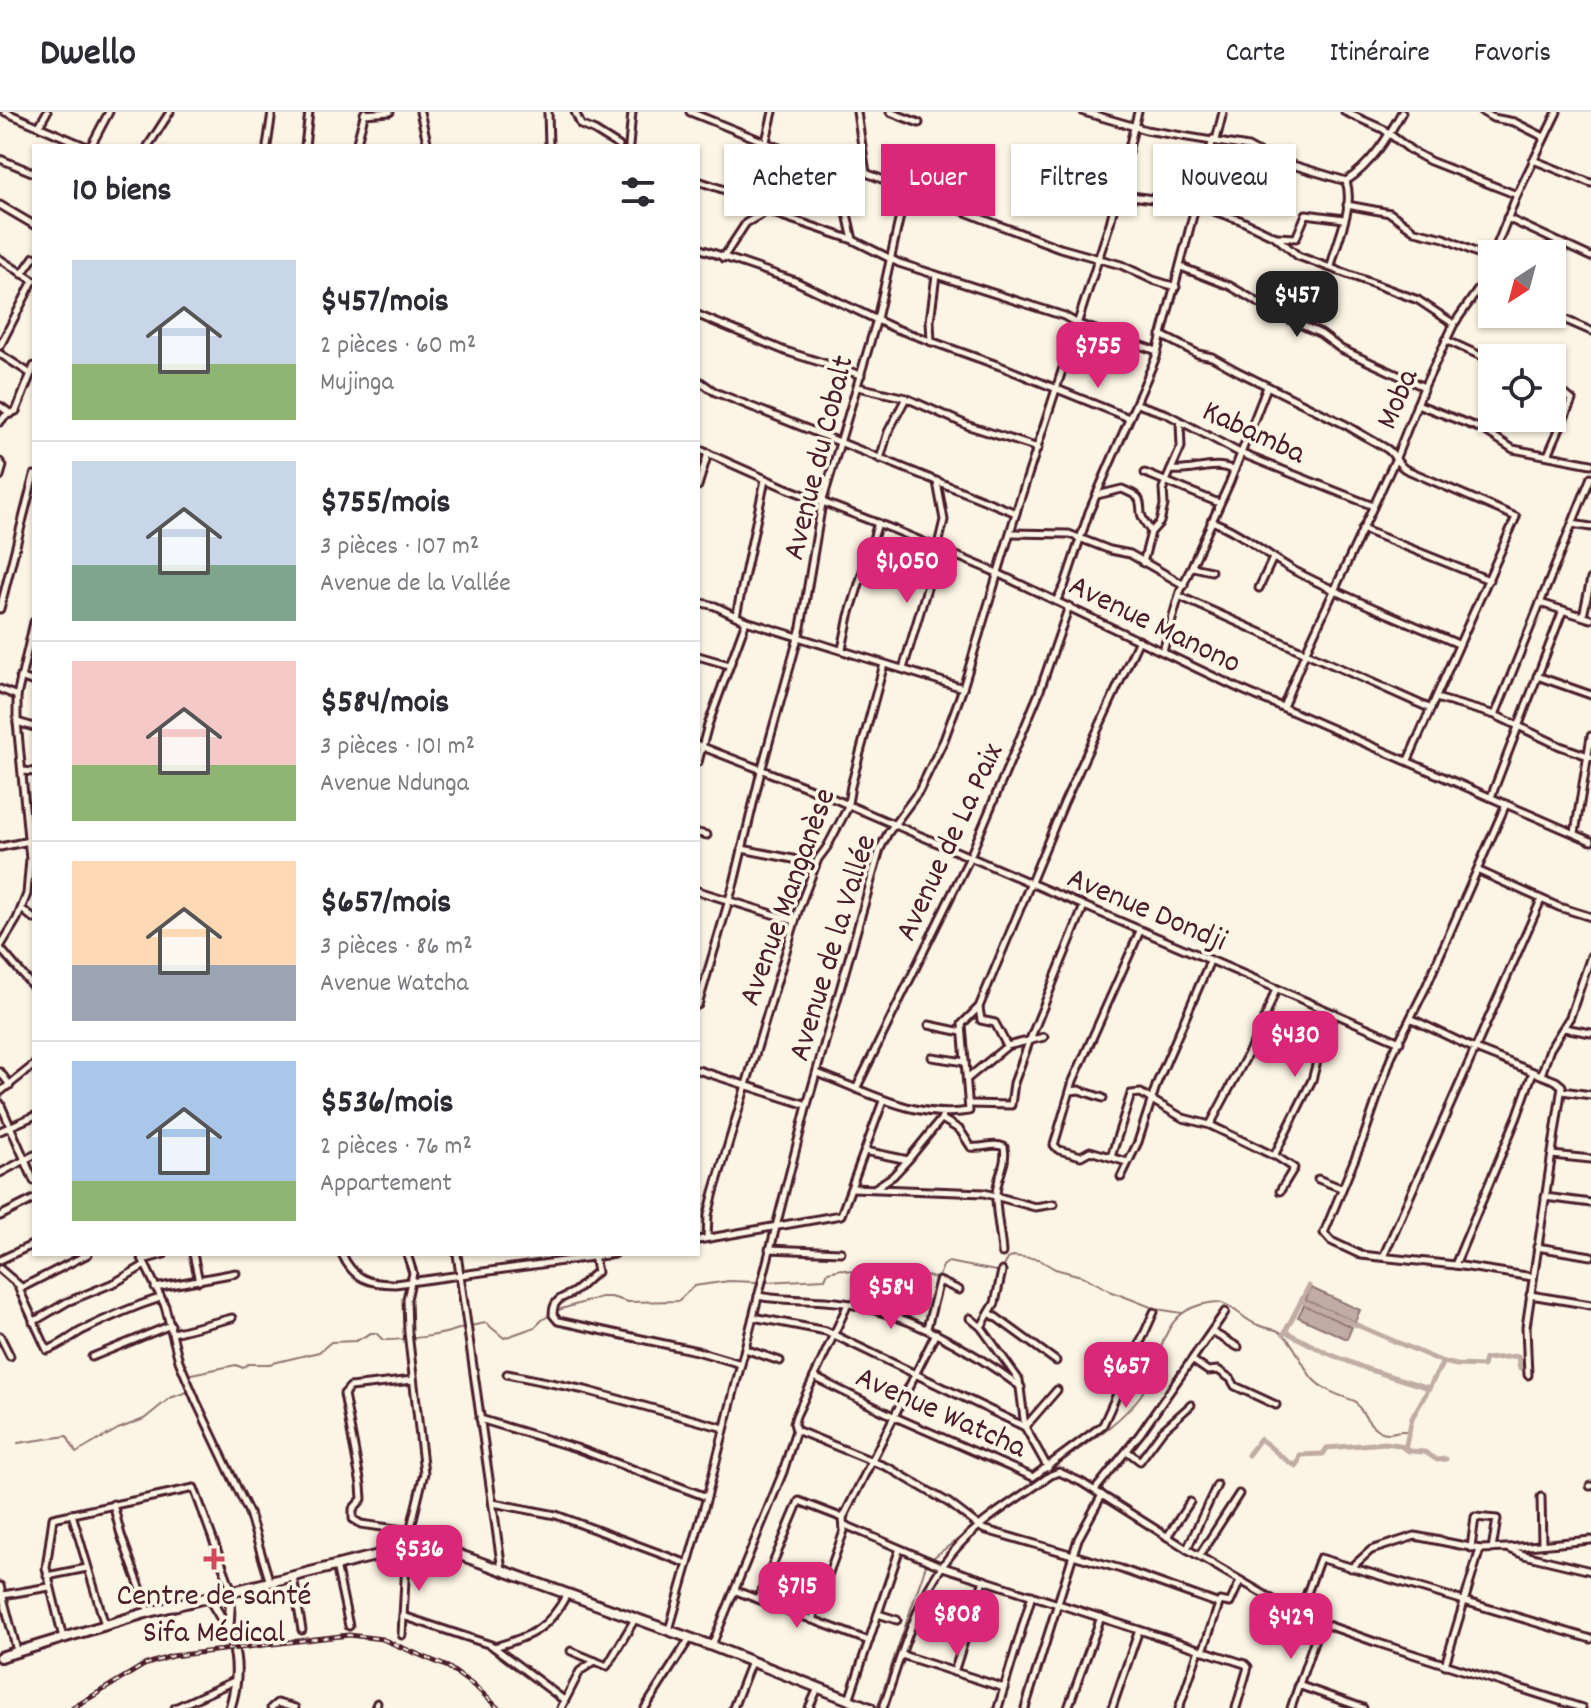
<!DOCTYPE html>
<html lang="fr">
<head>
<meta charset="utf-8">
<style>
  :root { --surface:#fff; --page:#f2f2f3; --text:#2b2b33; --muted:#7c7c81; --line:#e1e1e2; --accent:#db2777 }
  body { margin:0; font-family:Dekko,sans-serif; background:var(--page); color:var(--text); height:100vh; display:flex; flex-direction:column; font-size:30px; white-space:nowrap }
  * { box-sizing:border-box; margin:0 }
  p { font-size:26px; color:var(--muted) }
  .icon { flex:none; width:44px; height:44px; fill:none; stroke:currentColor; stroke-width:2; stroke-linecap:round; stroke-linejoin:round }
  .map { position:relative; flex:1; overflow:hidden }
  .panel { position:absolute; left:32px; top:32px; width:668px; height:1112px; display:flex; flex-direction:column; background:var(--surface); border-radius:0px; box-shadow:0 2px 6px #0004 }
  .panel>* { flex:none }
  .guide { position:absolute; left:724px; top:32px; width:746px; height:72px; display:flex; gap:16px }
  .needle { width:52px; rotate:216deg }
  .controls { position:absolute; left:1478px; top:128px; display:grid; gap:16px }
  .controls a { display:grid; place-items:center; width:88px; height:88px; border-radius:0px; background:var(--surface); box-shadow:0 2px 6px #0004; font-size:40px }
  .price { position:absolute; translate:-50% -68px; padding:0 18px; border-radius:16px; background:var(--accent); color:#fff; font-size:26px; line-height:52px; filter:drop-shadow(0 2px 4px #0008) }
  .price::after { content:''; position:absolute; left:50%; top:48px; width:24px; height:18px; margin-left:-12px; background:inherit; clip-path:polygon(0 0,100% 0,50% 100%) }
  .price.active { background:#222; color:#fff }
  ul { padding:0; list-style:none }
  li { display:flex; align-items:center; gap:24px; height:200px; padding:0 40px }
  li+li { border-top:2px solid var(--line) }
  li span { display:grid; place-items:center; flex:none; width:224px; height:160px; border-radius:0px; color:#555 }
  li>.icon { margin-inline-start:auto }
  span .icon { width:96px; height:96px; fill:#fffc; stroke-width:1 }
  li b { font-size:34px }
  h2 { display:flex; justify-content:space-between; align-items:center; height:96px; padding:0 40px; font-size:34px }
  .pill { padding:0 28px; border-radius:0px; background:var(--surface); box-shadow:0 2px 6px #0004; font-size:28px; line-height:72px }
  .pill.active { background:var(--accent); color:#fff }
  header { display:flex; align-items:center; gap:48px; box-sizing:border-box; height:112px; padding:0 40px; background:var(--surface); border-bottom:2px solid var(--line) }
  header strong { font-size:38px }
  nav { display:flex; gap:44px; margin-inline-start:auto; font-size:28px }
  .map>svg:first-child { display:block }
</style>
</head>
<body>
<header>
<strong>Dwello</strong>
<nav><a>Carte</a><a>Itinéraire</a><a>Favoris</a></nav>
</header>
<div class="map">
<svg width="1591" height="1596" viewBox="0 0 1591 1596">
  <rect width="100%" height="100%" fill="#fcf5e5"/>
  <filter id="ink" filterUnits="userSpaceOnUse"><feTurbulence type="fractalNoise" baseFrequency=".0125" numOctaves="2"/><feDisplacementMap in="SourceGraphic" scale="16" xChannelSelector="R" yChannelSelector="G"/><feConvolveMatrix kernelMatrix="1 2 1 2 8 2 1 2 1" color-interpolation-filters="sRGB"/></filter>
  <g filter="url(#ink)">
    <g fill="#c0aca5" stroke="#917474" stroke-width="2">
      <path d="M1311,1176l49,22 -5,12 -50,-22z"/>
      <path d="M1304,1193l48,22 -5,12 -49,-22z"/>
    </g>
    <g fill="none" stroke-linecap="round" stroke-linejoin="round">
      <g stroke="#917474" stroke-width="2">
        <path d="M765,1170l60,-3 3,-7 14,-3 25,7 38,-1 4,-5 26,8 4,-2 4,-10 5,-4 48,9 7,-3 5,-9 5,-3 25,3 17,10 30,8 25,14 46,18 26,4"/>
        <path d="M470,1214l16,-3 18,15 31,-11 7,-7 16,-10 43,-13h10l17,5 50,-1 16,-15 35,-5 27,1"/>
        <path d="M186,1263l50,-10 7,3 5,-4h21l50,-12 12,-10 25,-1 15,-8h5l7,7c23,0 60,-4 81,-13"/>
        <path d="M18,1331l49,-7 9,17 42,-24 26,-10 26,-21 17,-6 -3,-12"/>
        <path d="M1051,1357c30,-22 68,-44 90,-74 22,-33 16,-81 63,-91 6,-1 12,-3 18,-1 13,4 23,18 36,22 6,3 12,3 18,5 17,7 25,34 36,48 10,12 29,18 43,23 8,11 17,32 33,32 9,0 11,-4 20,-1"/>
        <path d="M930,1448l115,-86"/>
        <path d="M877,1596l49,-143"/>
      </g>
      <g stroke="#c0aca5" stroke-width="5">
        <path d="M1301,1189l142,61 14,3 26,1 2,-7 33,-3 2,12"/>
        <path d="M1286,1220l41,21 40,16 62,19 14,-26"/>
        <path d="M1284,1222l25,-48"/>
        <path d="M1405,1337l7,-31 17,-30"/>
        <path d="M1248,1343l12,-16c12,8 26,24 37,27l3,-11 23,-1 4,-6 58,-5 14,2 10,6 16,1 12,8 9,-1"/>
      </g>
      <g stroke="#4a1f2b" stroke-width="11">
        <g id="minor">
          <path d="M5,0l80,34"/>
          <path d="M420,0l8,34"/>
          <path d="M548,0l1,34"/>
          <path d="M575,0l6,13 14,6 24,15"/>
          <path d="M690,0l117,47 59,14 135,53 59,22 61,17 32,15 23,7"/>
          <path d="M857,0l9,61"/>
          <path d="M890,0l29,11"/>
          <path d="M1084,0l62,18 102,17 18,10 80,24"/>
          <path d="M1345,0l38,17 29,22 18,10 87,34"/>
          <path d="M1483,0l10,6 21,4 30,15"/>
          <path d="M364,2l26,-2"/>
          <path d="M39,14l8,-14"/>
          <path d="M1216,28l7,-28"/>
          <path d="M91,34l18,-34"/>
          <path d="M148,34l22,-34"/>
          <path d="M267,34l5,-34"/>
          <path d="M305,34l4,-34"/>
          <path d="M356,34l9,-34"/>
          <path d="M629,34l3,-34"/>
          <path d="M0,47l34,14"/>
          <path d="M1533,48l58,23"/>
          <path d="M836,53l17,75"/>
          <path d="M698,69l54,18 21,14 80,27 46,23 165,53 14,8 79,27"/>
          <path d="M1346,69c25,-16 42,-44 56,-69"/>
          <path d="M1117,82l79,11 44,15 36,17 22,19 120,44 36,24"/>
          <path d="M752,87l21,-87"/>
          <path d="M0,93l34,20"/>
          <path d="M1347,93l43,8 25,18 29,7 46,21"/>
          <path d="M1507,106l84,39"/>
          <path d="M1277,125l19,1 10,-24 38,5"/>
          <path d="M698,136l97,33 99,47 106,38 129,52"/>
          <path d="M723,146l23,-35 23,-13"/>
          <path d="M0,147l34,22"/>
          <path d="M1181,155l49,19 46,27 45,21 20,15 83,38"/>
          <path d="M1331,155c5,-27 24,-58 15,-86"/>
          <path d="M22,162l12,-17"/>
          <path d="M1552,202l39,17"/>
          <path d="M698,203l87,36 76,24"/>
          <path d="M1161,223l37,19 14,3 25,14 109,54c14,9 28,16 41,24 8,5 9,14 18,20l111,48 -108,243"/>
          <path d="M1446,228l46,21"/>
          <path d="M931,230l-1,-21 6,-46"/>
          <path d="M0,234l33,-65"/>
          <path d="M0,242l31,20"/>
          <path d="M698,268l17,12 301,121"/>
          <path d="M858,275l48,11 63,28 69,22"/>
          <path d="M1137,292l30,10 73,39 133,53"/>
          <path d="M1417,292l67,26 29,19 78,15"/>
          <path d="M0,294l11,8"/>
          <path d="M0,310l5,-6 11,-5 18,-45"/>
          <path d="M698,337l88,39 109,42 100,42 245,117 351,152"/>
          <path d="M1548,343l24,-55 -20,-16"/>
          <path d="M880,347l8,-27 18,-34"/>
          <path d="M0,350l3,4 -3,10"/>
          <path d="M1171,358c21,3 43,-10 62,0"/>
          <path d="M1145,361l74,30"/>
          <path d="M698,374l10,-33"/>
          <path d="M1097,383l25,-6c18,8 18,7 19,24 1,7 7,13 10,19l-8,31"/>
          <path d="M1211,409c31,11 55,34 84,50 53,28 109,49 163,73"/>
          <path d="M1572,412l19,3"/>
          <path d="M1362,417l127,51"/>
          <path d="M1151,420l9,-10 4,-17 -1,-17 18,-41 -1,-25"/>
          <path d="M1011,421l58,1 41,16 20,4 54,31"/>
          <path d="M1193,455l18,4"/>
          <path d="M1259,476l14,-30"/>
          <path d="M1179,484l250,112"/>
          <path d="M1056,489l8,-14 25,-75 67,-155 57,-218"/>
          <path d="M698,490l17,4 31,15 217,67"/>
          <path d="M1540,491l51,16"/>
          <path d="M0,497l34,-134"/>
          <path d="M736,504l29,-136"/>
          <path d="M1583,504l8,-37"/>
          <path d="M842,537l7,-33 29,-93"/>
          <path d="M1163,539l17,-59 49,-108 38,-97"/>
          <path d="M698,544l31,9"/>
          <path d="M903,557l27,-91 14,-58 -7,-38"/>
          <path d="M1537,564l54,19"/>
          <path d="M20,565l14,5"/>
          <path d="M0,577l17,7"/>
          <path d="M1436,586l59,17 65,31 31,11"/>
          <path d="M1283,595l23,-56 89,-191 29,-73 30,-63 26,-37 37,-92 40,-83"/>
          <path d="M1495,603l96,-238"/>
          <path d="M17,610l17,5"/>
          <path d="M698,633c39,16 79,30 118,46 195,85 390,166 584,251"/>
          <path d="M698,650l10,-37 38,-104"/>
          <path d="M23,659l11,1"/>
          <path d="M1491,685l72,-187"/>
          <path d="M1506,692l-80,183 -34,68 -29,84 -39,94 7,8 30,14 94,10 78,12"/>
          <path d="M698,721l9,2"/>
          <path d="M1575,721l16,-97"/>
          <path d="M0,735l34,-7"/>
          <path d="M742,737l51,10 22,7"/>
          <path d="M1479,759l80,36 32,10"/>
          <path d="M698,779l97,30"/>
          <path d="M23,798l11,9"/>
          <path d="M0,835l17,-28 10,-25 3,-35 -13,-137v-26l17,-74"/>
          <path d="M0,836l34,40"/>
          <path d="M698,893l36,-122 27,-112 40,-144 21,-124 55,-184 29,-130"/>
          <path d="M979,896l2,12 14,3 12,23"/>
          <path d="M1412,907l61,29 83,33 6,5 -36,241 2,48"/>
          <path d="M929,913l33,7"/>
          <path d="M1564,916l27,5"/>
          <path d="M932,945l33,5"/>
          <path d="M698,958l109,35"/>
          <path d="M0,960l10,13"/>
          <path d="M817,961c50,18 96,47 152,38l-7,-87 17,-17 85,-204 75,-163"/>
          <path d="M1541,963l9,-26 20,-32 21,-61"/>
          <path d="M967,967l40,-33 37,-9"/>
          <path d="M856,977l113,-230 70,-166 30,-87"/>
          <path d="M1071,979l8,-1 24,8"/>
          <path d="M1562,979l29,4"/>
          <path d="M0,980l34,-27"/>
          <path d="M1150,987l33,19 27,7 64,31 38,-76 10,-37 13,-30"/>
          <path d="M0,991l34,78"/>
          <path d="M970,992l41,1 3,-22 15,-41 55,-136"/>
          <path d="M942,1007l18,11 11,17c12,2 22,-5 33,0 4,17 -8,30 -8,49 0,19 5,38 6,57"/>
          <path d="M1210,1013l50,-94 16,-42"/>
          <path d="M0,1019l34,-15"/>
          <path d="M865,1039l43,9 34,-42"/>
          <path d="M1274,1043l20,13 -14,23"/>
          <path d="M1552,1043l39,4"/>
          <path d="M1111,1045l20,-63 10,-1 9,6"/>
          <path d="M1127,1050l-37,-11 -9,5 -22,-6 -5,-5 19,-64 67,-150"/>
          <path d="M0,1061l34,-18"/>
          <path d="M1121,1065l17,-35 19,-59 53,-122"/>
          <path d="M1318,1067l23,9"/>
          <path d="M852,1076l132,5 51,14 19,-3"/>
          <path d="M875,1076l18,-12 14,-15"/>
          <path d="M1545,1085l46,6"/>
          <path d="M0,1104l34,-17"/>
          <path d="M707,1126l1,-23 6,-23 85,-284 19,-49 9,-12 20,-38 4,-23 33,-122"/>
          <path d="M698,1128l143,-25 42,-114"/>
          <path d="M1537,1135l54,9"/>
          <path d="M769,1137l72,3"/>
          <path d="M88,1142l-69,35 28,61c13,-4 22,-12 34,-19 26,-13 51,-24 79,-33"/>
          <path d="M140,1142l25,52 14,55 17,40 53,112 21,70"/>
          <path d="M193,1142l6,27"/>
          <path d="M342,1142c11,25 27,30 53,30l219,-30"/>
          <path d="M457,1142l45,316"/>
          <path d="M594,1143l3,17c-8,5 -14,13 -22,19 -11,8 -22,6 -22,24l5,6 139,30 44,13"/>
          <path d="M1383,1145l158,-357"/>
          <path d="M0,1148l34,-16"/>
          <path d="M143,1148l21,-6"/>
          <path d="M1455,1153l62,-148 16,-45"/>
          <path d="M0,1157l21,18"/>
          <path d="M155,1176l81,-15"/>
          <path d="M1530,1183l61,10"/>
          <path d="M758,1184c30,6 61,2 92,8 63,12 120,45 171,83"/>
          <path d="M990,1201l66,48"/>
          <path d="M753,1205l73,14 199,96 32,-37"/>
          <path d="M970,1206l11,9 38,53 6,47 23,41"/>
          <path d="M33,1210l34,-20 49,-20 29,-17"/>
          <path d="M981,1215l14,-24 7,-32"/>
          <path d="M927,1216l12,-47 20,9"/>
          <path d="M1212,1220l26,15"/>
          <path d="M173,1221l59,-15"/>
          <path d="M0,1224l10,20"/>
          <path d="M745,1237l35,12"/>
          <path d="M92,1245l79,-32"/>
          <path d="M1192,1248l16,11 10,-1 13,9 4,7 41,19"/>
          <path d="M507,1262l78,16 139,38"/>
          <path d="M814,1265l81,40 138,60 70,-52 51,-113"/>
          <path d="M480,1307l96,29 131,49"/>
          <path d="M796,1318l93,38 60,35 34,26 138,40 98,35 1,-3 10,2 10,-22"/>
          <path d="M1127,1339l13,10 23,-31 28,-25"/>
          <path d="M1590,1374h1"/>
          <path d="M1095,1378l45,-56 85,-122"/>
          <path d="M1541,1385l1,46"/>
          <path d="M493,1391l63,12 132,49"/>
          <path d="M113,1392l8,31 28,77"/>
          <path d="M72,1402l33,111"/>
          <path d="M845,1413l98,42 302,97 3,3 -12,41"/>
          <path d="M410,1419l-49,-7 -8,-5v-10l9,-10 -1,-14 -17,-91 6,-7 63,-7"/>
          <path d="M1167,1425l23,-35"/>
          <path d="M1471,1436l4,-31 22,2 -5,30"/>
          <path d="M1508,1436l83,-8"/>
          <path d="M1187,1437l30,-64"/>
          <path d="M1199,1444l40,-62"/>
          <path d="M336,1453l13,61"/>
          <path d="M1351,1456l20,-18 44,-14 65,13 27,-1 17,7 67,16"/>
          <path d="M47,1464l40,-8"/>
          <path d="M293,1465l9,53"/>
          <path d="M0,1474l17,65"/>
          <path d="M736,1479l133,50"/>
          <path d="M3,1483l46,-8"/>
          <path d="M758,1487l41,-98 44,17"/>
          <path d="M878,1502l19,6"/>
          <path d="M1299,1503l21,-57 271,81"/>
          <path d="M403,1504l88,29 73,55"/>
          <path d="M812,1508l32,-89 -1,-13 93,-185"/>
          <path d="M669,1518l38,-133 100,-392 73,-256 8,-16 31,-42 25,-51 19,-52 56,-185 91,-280 28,-111"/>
          <path d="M402,1523l5,-91 17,-71 -16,-141 -1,-33 6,-26 -6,-19"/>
          <path d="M63,1526l-17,-70 7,-50 141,-30 38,103"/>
          <path d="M712,1533l71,-173 13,-42 -2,-7 2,-7 52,-112"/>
          <path d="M494,1535c36,-10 55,-18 73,-53"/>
          <path d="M571,1539l36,15 28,-47"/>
          <path d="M1203,1539l16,-47"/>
          <path d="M902,1543l102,33"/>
          <path d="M1445,1553l35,-116"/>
          <path d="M954,1560l30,-92"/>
          <path d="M1298,1573l65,23"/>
          <path d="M849,1588l50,-149"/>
          <path d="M175,1596l61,-28"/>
          <path d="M271,1596l6,-5 18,5"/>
          <path d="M375,1596l2,-5"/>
          <path d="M561,1596l19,-37 15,-10"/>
          <path d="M645,1596l45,-70"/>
          <path d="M733,1596l18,-46"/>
          <path d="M809,1596l9,-20"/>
          <path d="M883,1596c20,-57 36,-122 79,-166 25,-26 60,-46 89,-67l8,-3 22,10 106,67 112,66 76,27 207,66"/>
          <path d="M998,1596l34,-113"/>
          <path d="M1025,1596l53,-169 24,-44"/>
          <path d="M1068,1596l33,-91"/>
          <path d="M1112,1596l27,-78"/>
          <path d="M1179,1596l20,-58"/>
          <path d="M1291,1596l29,-84"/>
        </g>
      </g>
      <g stroke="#4a1f2b" stroke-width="13">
        <g id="tertiary">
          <path d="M209,1486c25,38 35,65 21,110"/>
          <path d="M229,1515l2,-34"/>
        </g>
      </g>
      <g stroke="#4a1f2b" stroke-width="14">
        <path id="secondary" d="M0,1545l149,-45 242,-60 36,-3 30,5 255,92 158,62"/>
      </g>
      <use href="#minor" stroke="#fcf5e5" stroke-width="5"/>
      <use href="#tertiary" stroke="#fcf5e5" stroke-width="7"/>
      <use href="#secondary" stroke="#fcf5e5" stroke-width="8"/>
      <g stroke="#4a1f2b" stroke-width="5">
        <path id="rail" d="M73,1596l71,-43 28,-9 177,-21 33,4 66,28 29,21 21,20"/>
      </g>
      <use href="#rail" stroke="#fcf5e5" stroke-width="2" stroke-dasharray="6" stroke-linecap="butt"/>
    </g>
  </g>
  <path fill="#d1495b" stroke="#fcf5e5" stroke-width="3" d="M210 1435h8v8h8v8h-8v8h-8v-8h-8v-8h8z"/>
  <g text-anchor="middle" stroke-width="7" stroke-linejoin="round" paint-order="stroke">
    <g font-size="32" fill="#4a1f2b" stroke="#fcf5e5">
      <text transform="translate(1395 286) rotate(-67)" y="11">Moba</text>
      <text transform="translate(1255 318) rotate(25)" y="11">Kabamba</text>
      <text transform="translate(816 345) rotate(-76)" y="11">Avenue du Cobalt</text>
      <text transform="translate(1156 510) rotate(26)" y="11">Avenue Manono</text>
      <text transform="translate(947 729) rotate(-65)" y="11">Avenue de La Paix</text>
      <text transform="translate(785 784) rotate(-70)" y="11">Avenue Manganèse</text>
      <text transform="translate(1148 795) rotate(23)" y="11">Avenue Dondji</text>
      <text transform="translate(830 835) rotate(-73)" y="11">Avenue de la Vallée</text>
      <text transform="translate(942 1298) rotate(24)" y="11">Avenue Watcha</text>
    </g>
    <g font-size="32" fill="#4a1f2b" stroke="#fcf5e5">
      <text x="214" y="1492">Centre de santé<tspan x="214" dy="37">Sifa Médical</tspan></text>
    </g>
  </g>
</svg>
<div class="controls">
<a><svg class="needle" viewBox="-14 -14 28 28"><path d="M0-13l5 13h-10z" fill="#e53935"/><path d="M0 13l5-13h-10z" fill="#7c7c81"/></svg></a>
<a><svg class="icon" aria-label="locate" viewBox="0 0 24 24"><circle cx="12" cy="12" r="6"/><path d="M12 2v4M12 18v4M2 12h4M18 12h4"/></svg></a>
</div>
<b class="price active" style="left:1297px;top:227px">$457</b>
<b class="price" style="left:1098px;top:278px">$755</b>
<b class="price" style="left:907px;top:493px">$1,050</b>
<b class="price" style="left:1295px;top:967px">$430</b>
<b class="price" style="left:891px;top:1219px">$584</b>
<b class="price" style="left:1126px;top:1298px">$657</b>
<b class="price" style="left:419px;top:1481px">$536</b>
<b class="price" style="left:797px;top:1518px">$715</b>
<b class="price" style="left:957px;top:1546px">$808</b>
<b class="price" style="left:1291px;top:1549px">$429</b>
<div class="guide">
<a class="pill">Acheter</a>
<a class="pill active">Louer</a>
<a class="pill">Filtres</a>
<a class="pill">Nouveau</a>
</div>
<section class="panel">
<h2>10 biens<svg class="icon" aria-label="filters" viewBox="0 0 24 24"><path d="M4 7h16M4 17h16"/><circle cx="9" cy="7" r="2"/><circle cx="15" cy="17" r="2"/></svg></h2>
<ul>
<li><span style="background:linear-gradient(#c9d6e8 65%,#8fb573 0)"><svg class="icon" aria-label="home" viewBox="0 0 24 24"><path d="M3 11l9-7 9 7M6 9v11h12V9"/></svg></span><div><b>$457/mois</b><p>2 pièces · 60 m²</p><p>Mujinga</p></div></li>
<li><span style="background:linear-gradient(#c9d6e8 65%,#7fa58c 0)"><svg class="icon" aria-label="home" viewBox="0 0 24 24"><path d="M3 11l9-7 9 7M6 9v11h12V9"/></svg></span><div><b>$755/mois</b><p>3 pièces · 107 m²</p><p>Avenue de la Vallée</p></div></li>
<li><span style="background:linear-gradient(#f6c9c9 65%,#8fb573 0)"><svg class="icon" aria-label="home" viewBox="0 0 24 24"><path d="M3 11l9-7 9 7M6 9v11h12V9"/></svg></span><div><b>$584/mois</b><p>3 pièces · 101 m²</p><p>Avenue Ndunga</p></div></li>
<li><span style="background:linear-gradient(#ffd9b3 65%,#9aa5b1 0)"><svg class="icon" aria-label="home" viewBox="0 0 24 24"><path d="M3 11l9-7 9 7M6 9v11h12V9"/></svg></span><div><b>$657/mois</b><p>3 pièces · 86 m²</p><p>Avenue Watcha</p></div></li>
<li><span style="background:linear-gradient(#a9c7e8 75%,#8fb573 0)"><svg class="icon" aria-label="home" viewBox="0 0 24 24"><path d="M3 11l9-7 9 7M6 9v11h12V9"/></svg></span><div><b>$536/mois</b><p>2 pièces · 76 m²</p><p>Appartement</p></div></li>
</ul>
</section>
</div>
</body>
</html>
